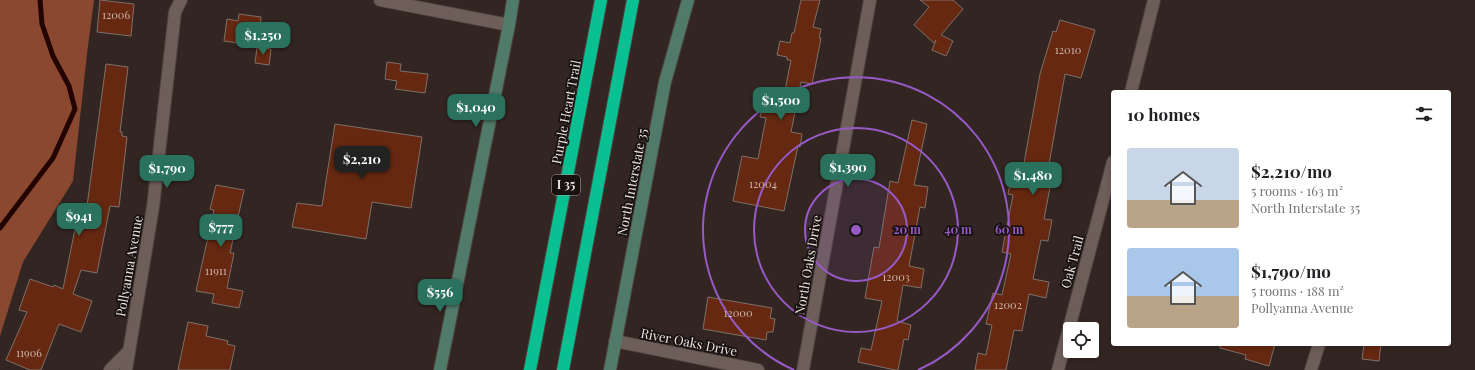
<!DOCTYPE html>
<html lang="en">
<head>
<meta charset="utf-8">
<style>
  :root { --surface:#fff; --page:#f2f2f2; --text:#202124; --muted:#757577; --accent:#2b725e }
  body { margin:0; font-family:"Playfair Display",serif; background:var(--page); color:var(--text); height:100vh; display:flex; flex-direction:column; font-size:15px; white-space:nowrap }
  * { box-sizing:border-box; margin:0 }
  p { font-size:13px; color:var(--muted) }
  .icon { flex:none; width:22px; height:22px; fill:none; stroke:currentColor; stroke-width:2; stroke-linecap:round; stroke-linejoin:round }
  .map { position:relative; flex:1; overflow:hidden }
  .drawer { position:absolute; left:1111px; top:90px; width:340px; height:256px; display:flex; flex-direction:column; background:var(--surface); border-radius:4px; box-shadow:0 2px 6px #0003 }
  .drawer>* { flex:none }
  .fabs { position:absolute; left:1063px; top:322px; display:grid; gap:8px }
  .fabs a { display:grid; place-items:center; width:36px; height:36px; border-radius:4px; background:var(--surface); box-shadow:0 2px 6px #0003; font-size:20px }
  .price { position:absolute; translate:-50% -34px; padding:0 9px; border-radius:8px; background:var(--accent); color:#fff; font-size:13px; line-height:26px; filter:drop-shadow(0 1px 2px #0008) }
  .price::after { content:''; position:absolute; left:50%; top:24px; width:12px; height:9px; margin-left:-6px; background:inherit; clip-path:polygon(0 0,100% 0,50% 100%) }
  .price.current { background:#222; color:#fff }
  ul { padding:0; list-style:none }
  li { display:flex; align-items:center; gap:12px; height:100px; padding:0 16px }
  li span { display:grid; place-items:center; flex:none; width:112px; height:80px; border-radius:4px; color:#555 }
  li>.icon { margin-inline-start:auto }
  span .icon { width:48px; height:48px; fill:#fffc; stroke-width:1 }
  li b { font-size:17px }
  h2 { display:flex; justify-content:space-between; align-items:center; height:48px; padding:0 16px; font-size:17px }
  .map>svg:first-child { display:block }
</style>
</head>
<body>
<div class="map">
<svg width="1475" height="370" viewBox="0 0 1475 370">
  <rect width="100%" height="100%" fill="#332622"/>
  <path fill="#8a4831" d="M0,0h94l-7,54 -14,127 -50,81 -23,74z"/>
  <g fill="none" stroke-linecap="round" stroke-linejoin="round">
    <path stroke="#230400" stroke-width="5" d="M0,228l53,-70 22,-49 -6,-23 -16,-30 -11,-32 -2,-24"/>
  </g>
  <g fill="#662811" stroke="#7f6f69">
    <path d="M100,0l34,4 -3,32 -34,-4z"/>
    <path d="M801,0h19l-7,27 8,2 -2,9h2l-9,46 -11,-2 -10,50 11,2 -2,13 -2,-1 -14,65 -51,-10 9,-45 16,3 8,-41 -6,-1 4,-23 20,1 7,-35h-4v-3l-10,-2 3,-14 10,2 2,-10h2z"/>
    <path d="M920,0h33l10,9 -22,26 12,6 -7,15 -14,-6 4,-10 -2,3 -20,-18 15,-18z"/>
    <path d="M239,14l22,3 -3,29 -34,-5 3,-22 11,2z"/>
    <path d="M1060,20l35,10 -14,48 -16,-4 -19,107 5,1 -7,37 8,1 -4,21 -7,-1 -8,39 16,3 -3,16 -17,-4 -7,37 -8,-1 -8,40h-31l3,-17 8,2 6,-30 -6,-1 7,-31 9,2 9,-41 -9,-2 11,-57 -5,-1 3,-16 10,2 19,-106 13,-43 3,1z"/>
    <path d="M257,47l14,2 -2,16 -14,-2z"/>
    <path d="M387,62l14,2 -1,7 28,3 -3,19 -30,-4 2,-8 -12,-2z"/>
    <path d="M106,64l22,3 -8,65h2v4l5,1 -8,70 -9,-1 -13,67 -16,-3 -8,24 19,7 -11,31 -22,-8 -18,46h-11l-24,-10 21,-48 -8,-2 11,-31 23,8 1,-2 9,4 14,-70 8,2z"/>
    <path d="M912,120l15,4 -13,61 14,2 -3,21 -5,-1 -11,59 15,3 -3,19 -18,-3 -6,36 14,4 -3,15 -4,-1 -6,31h-3l-37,-8 3,-14 10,2 11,-49 -17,-3 9,-51 5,1 11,-67 8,2z"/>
    <path d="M335,124l87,13 -11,71 -39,-6 -6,37 -74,-12 5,-24 25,3z"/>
    <path d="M216,185l28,5 -14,63h4l-7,35 16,3 -4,17 -27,-5 2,-9 -18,-3 18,-81 -4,-1z"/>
    <path d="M708,297l64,11 -2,10 5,1 -2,13h-6l-1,8 -63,-11z"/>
    <path d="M188,322l20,4 -2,10 22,5 -1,3 8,2 -5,24h-52z"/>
    <path d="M1220,344h55l-6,22 -24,-7 1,-4 -26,-7z"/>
    <path d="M1364,344h17l-2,17 -17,-2z"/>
  </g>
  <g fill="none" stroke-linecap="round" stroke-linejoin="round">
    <g stroke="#4d423e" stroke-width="14">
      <g id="street">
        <path d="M380,0l129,25"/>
        <path d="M1131,92l23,-92"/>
        <path d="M615,341l143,29"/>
        <path d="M110,370l19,-19"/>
        <path d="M126,370l27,-163 22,-195 6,-12"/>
        <path d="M803,370l67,-370"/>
        <path d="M1058,370l55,-208"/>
        <path d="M1311,370l8,-26"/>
      </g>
    </g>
    <g stroke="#4d423e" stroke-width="14">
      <g id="secondary">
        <path d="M440,370l69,-345 4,-25"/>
        <path d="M610,370l55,-288 23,-82"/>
      </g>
    </g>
    <g stroke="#4d423e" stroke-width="14">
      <g id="highway">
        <path d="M530,370l71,-370"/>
        <path d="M563,370l70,-370"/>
      </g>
    </g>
    <use href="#street" stroke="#6e5e59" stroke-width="12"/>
    <use href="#secondary" stroke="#507b6a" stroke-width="12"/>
    <use href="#highway" stroke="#09c093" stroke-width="12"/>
  </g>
  <circle cx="856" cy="230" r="51" fill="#975ac7" fill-opacity=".12"/>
  <g fill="none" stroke="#975ac7" stroke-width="2">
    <circle cx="856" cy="230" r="51"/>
    <circle cx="856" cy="230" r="102"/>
    <path d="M794 370A153 153 0 1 1 918 370"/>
  </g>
  <g text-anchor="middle" stroke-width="3.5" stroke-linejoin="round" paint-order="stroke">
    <g font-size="11" fill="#cab4ac">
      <text x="116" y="19">12006</text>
      <text x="1068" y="54">12010</text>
      <text x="763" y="188">12004</text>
      <text x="216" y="275">11911</text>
      <text x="896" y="281">12003</text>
      <text x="1008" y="309">12002</text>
      <text x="738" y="317">12000</text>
      <text x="29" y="357">11906</text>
    </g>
    <rect fill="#17110f" stroke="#aca4a1" stroke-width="1" x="552" y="175" width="28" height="20" rx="3"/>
    <g font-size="12" font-weight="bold" fill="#ece3e0">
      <text x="566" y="189">I 35</text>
    </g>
    <g font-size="13" fill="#ece3e0" stroke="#17110f">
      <text transform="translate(566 112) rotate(-79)" y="5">Purple Heart Trail</text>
      <text transform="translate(632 182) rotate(-79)" y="5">North Interstate 35</text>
      <text transform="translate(1072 262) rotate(-75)" y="5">Oak Trail</text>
      <text transform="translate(808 265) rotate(-80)" y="5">North Oaks Drive</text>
      <text transform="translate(129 266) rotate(-80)" y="5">Pollyanna Avenue</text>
      <text transform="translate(689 342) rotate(11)" y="5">River Oaks Drive</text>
    </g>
  </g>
  <circle cx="856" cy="230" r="6" fill="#975ac7" stroke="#17110f" stroke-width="2"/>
  <g font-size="12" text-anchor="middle" font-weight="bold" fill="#975ac7" stroke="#17110f" stroke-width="3.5" stroke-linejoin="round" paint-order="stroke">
    <text x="907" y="234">20 m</text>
    <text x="958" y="234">40 m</text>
    <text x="1009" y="234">60 m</text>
  </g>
</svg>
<div class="fabs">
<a><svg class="icon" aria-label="locate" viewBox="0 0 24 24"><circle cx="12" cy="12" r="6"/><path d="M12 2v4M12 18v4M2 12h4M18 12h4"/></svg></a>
</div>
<b class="price" style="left:263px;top:56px">$1,250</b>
<b class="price" style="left:781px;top:121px">$1,500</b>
<b class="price" style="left:476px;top:128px">$1,040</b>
<b class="price current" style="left:362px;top:180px">$2,210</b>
<b class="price" style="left:848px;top:188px">$1,390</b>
<b class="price" style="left:167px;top:189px">$1,790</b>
<b class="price" style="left:1033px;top:196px">$1,480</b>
<b class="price" style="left:79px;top:237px">$941</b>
<b class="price" style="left:221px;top:248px">$777</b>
<b class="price" style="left:440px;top:313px">$556</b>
<section class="drawer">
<h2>10 homes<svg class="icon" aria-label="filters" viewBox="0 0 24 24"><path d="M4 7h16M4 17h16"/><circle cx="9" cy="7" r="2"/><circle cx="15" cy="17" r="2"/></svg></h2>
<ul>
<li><span style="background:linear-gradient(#c9d6e8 65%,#b9a48a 0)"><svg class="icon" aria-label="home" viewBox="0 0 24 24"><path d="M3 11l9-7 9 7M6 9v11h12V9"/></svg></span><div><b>$2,210/mo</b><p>5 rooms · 163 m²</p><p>North Interstate 35</p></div></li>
<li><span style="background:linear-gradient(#a9c7e8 60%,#b9a48a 0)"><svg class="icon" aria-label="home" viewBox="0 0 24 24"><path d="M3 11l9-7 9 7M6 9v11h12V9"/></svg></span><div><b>$1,790/mo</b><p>5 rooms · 188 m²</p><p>Pollyanna Avenue</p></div></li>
</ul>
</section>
</div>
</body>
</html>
